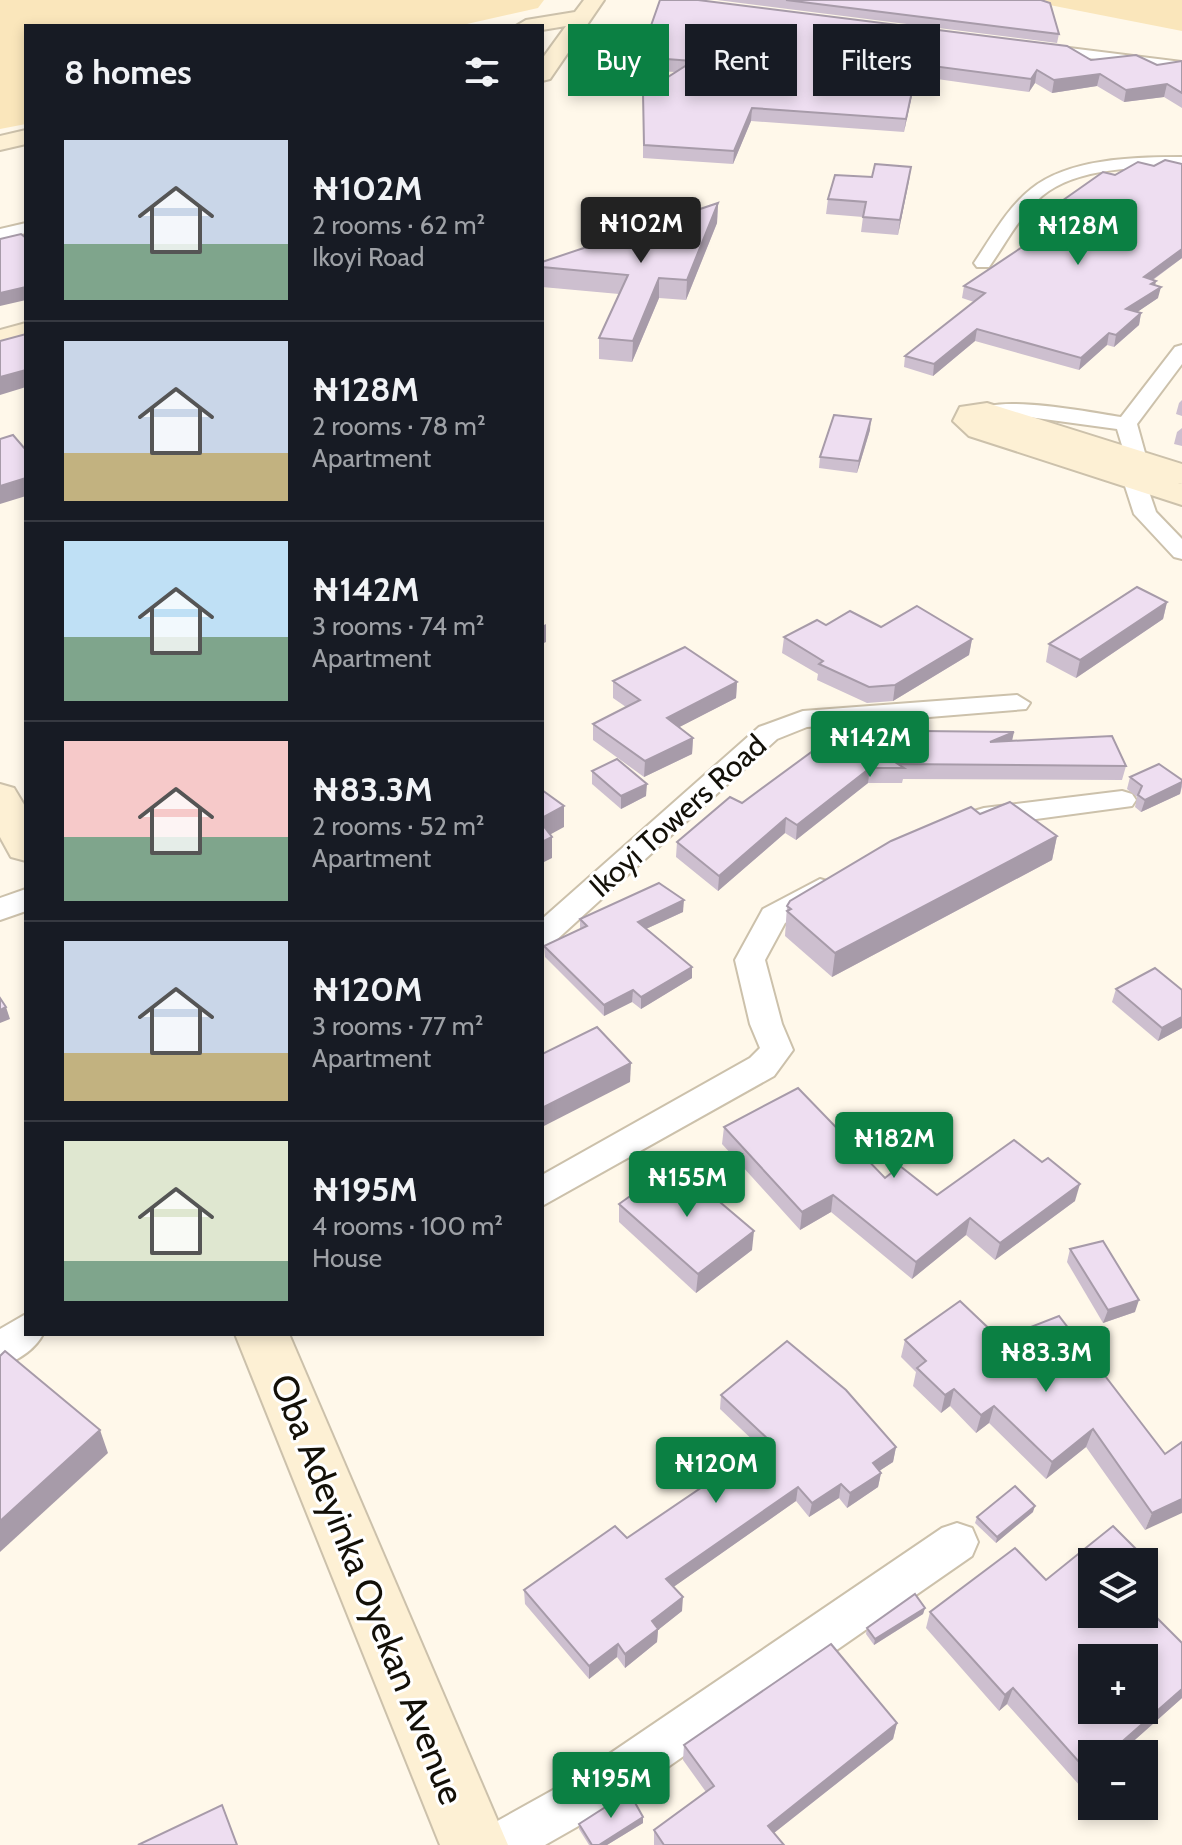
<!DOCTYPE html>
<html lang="en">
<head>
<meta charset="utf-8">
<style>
  :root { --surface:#171b24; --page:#20242c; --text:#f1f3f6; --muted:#9ea1a6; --line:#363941; --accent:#0b8043 }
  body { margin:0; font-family:Cabin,sans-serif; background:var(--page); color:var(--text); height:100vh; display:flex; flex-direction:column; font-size:30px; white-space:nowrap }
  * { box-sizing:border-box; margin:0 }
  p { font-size:26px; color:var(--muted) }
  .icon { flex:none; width:44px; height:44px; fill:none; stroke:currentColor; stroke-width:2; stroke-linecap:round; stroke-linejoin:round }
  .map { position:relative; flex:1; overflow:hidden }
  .panel { position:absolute; left:24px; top:24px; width:520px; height:1312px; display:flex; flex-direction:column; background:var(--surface); border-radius:0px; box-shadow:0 4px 12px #0003 }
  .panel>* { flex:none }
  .banner { position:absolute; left:568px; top:24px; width:494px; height:72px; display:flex; gap:16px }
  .buttons { position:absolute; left:1078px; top:1548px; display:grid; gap:16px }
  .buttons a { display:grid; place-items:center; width:80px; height:80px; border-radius:0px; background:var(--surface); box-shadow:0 4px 12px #0003; font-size:40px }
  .price { position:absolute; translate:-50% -68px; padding:0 18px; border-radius:8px; background:var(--accent); color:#fff; font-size:26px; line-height:52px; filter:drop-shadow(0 2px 4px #0008) }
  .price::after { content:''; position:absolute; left:50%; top:48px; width:24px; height:18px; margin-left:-12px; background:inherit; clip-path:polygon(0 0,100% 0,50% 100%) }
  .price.selected { background:#222; color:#fff }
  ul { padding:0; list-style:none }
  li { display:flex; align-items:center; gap:24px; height:200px; padding:0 40px }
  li+li { border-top:2px solid var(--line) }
  li span { display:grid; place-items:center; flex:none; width:224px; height:160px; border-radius:0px; color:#555 }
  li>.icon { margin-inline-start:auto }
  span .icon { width:96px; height:96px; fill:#fffc; stroke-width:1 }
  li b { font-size:34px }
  h2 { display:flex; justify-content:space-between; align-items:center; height:96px; padding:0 40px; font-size:34px }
  .tag { padding:0 28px; border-radius:0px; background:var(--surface); box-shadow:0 4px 12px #0003; font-size:28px; line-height:72px }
  .tag.selected { background:var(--accent); color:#fff }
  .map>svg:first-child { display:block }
</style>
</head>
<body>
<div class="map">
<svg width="1182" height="1845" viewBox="0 0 1182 1845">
  <rect width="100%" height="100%" fill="#fff8ea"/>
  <g fill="#fae6bb">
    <path d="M0,0h544l-6,8 -80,18h-432v98l-26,5z"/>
    <path d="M1024,0h158v31z"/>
  </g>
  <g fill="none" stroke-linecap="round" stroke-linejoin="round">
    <g stroke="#ccc1ab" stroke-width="4">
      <g id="street">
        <path d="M1037,44l145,18v8l-150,-19v-6z"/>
        <path d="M1182,157v10c-43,0 -105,0 -140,29 -22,19 -36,47 -53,71h-12l-3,-4c17,-25 33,-55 57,-74 38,-31 105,-32 151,-32z"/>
        <path d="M26,223v10l-26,6v-10z"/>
        <path d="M1182,345v19l-45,60 10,36 -3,5h-16l-11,-36 -88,-12 -42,1 -10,-6c16,-19 117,1 144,5l54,-70z"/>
        <path d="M1134,473l11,7 11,32 26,27v20l-8,-2 -40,-43 -11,-34z"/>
        <path d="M1017,695l13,8 -4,6 -219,18 -30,12 -224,204 -11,3v-27l217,-192 44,-16z"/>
        <path d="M1122,791l10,3 4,6 -4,6 -148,20 -10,-3 -4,-6 4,-6 10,-3z"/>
        <path d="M820,879l10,3 5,7 -5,7 -45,27 -20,37 17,64 11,26 -19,26 -232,130v-31l208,-117 10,-10 -10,-24 -15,-64 28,-51z"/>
        <path d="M26,889v22l-26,9v-22z"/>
        <path d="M26,1314v20h17c-8,16 -27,27 -43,33v-38z"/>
        <path d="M957,1523l15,5 6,14 -6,14 -369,256 -58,33h-69l7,-16 88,-49 371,-252z"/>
      </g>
    </g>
    <g stroke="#ccc1ab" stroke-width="4">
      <g id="secondary">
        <path d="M584,0h20l-54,79 -8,2v-22l24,-33 -24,4v-4h-26l10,-6 49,-8z"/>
        <path d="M26,130v14l-26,6v-14z"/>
        <path d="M26,323v18l-26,7v-18z"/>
        <path d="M987,403l195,61v20l-8,-2 8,2v21l-213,-69 -16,-15 7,-14z"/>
        <path d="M0,784l14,4 12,20v53l-15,-4 -11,-20z"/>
        <path d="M235,1334h54l219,511h-68z"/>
      </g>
    </g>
    <use href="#street" fill="#fff" fill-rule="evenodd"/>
    <use href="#secondary" fill="#fdf0d4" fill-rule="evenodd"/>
  </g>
  <g fill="#cdbfcf" fill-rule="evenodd">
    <path d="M717,0h324l18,34 -2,9z"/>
    <path d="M640,57l451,3 66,5 25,-4v47l-18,-11 -40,5 -27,-16 -45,7 -17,-10 -6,9 -113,-16 -12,56 -153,-11 -18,43 -90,-6v-65l32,-21 -35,-2z"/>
    <path d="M1182,164v94l-29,22 5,18 -21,14 4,1 -2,12 -25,22 -7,-2 -28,25 -104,-29 -42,35 -29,-9 1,-11 69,-54 -12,-4 2,-12 93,-63 -10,-2 2,-11 66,-35 39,-9z"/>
    <path d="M911,167l-13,68 -37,-3 2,-15 -37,-3 2,-15 44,-22z"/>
    <path d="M718,203l-1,20 -31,77 -27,-2 -27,64 -33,-3v-21l20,-44 -77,-7v-25z"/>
    <path d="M1182,400v16l-6,-2 3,-11z"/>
    <path d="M1182,428v18l-8,-2 3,-12z"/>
    <path d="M870,430l-13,43 -38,-5 1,-11z"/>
    <path d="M1167,602l-4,17 -87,59 -30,-16 3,-18z"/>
    <path d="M826,625l55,2 91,12 -3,16 -76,46 -26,2 -50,-23 1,-6 -36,-21 2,-16z"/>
    <path d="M613,681l124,1 -1,16 -57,29 14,11 -1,16 -48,23 -51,-37v-16l33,-17 -13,-9z"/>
    <path d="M827,730l185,11 114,25 -4,14 -219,-1 -1,4h-34l-72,57 -11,-7 -67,58 -42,-34 1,-15 65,-39 84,-62z"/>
    <path d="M592,771l54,25 -25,13 -29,-25z"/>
    <path d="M1130,777l52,3v7l-2,7 -39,18 -6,-5 2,-10 -10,-8z"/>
    <path d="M980,814l77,22 -5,24 -220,117 -47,-41 2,-30z"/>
    <path d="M683,912l-37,17 46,49 -51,31 -9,-7 -28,14 -59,-59 -1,-11 36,-17v-10z"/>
    <path d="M1116,989l66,1v38l-24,13 -46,-39z"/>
    <path d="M724,1127l213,68 138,6 -80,59 -29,-25 -54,44 -81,-67 -31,18 -78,-86z"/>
    <path d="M619,1204l133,46 -56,43 -77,-71z"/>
    <path d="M1070,1249l65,63 -32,11 -36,-61z"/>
    <path d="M1000,1339l165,115 17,-12 -37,88 -59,-83 -40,32 -57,-56 -13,10 -26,-27 -9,7 -28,-27 3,-14 -15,-15 4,-17z"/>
    <path d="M721,1395l175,52 -3,15 -14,9 2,2 -3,14 -31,21 -8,-10 -30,19 -13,-16 -123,86 9,24 -24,19 -1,12 -32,26 -8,-11 -28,22 -64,-75 -1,-14 103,-52 133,-91 -40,-38z"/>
    <path d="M1033,1512l-37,31 -21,-20 2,-6z"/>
    <path d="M1113,1526l36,36 -5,12v-12h-52v52h52v-9l38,38v55l-63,56h-27v24l-11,9 -74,-83 -8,7 -73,-83 4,-16 85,-64 31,32zM1092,1658h52v52h-52z"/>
    <path d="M925,1608l-2,6 -49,31 -8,-11 1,-6z"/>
    <path d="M897,1723l-4,16 -119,94 10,12h-130v-15l52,-38 -23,-32 1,-15z"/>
    <path d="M643,1817v6l-36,22h-18l-10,-16v-5z"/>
  </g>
  <g fill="#a79ba9">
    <path d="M918,64l-2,12 -12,56 2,-13z"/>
    <path d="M1037,70l-2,13 -6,9 2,-13z"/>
    <path d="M1100,74l-3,12 -45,7 2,-13z"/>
    <path d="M1167,84l-3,13 -40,5 2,-12z"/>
    <path d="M752,108l-1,13 -18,43 1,-13z"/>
    <path d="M911,167l-2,14 -11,54 2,-15z"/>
    <path d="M718,203l-1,20 -31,77 1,-20z"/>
    <path d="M1182,249v9l-41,30 3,-11z"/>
    <path d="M659,278v20l-27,64 1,-21z"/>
    <path d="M1156,281l-2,10 7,-4 -3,11 -34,23 2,-12 25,-25z"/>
    <path d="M26,287v13l-26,6v-13z"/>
    <path d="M1141,313l-2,12 -25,22 2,-12z"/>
    <path d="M977,329l-2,12 -42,35 1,-12z"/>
    <path d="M1109,333l-2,12 -28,25 2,-12z"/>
    <path d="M26,370v17l-26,8v-18z"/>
    <path d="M871,419l-1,11 -13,43 2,-12z"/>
    <path d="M26,478v18l-26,8v-18z"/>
    <path d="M1167,602l-4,17 -87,59 4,-18z"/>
    <path d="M546,624v18l-4,2v-18z"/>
    <path d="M972,639l-3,16 -76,46 2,-16z"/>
    <path d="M737,682l-1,16 -70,36 1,-16z"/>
    <path d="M1014,732l-3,14 -21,-4z"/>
    <path d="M693,738l-1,16 -48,23 1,-16z"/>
    <path d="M870,768l-2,15 -72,57 1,-15z"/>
    <path d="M1182,782l-2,12 -39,18 4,-12z"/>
    <path d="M647,784l-1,12 -25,13v-13z"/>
    <path d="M564,806v21l-22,12v-21z"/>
    <path d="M786,818l-1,15 -67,58 1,-15z"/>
    <path d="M1057,836l-5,24 -220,117 3,-24z"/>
    <path d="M552,837v21l-10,5v-21z"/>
    <path d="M684,900l-1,12 -46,21 1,-11z"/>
    <path d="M692,967v11l-51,31v-12z"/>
    <path d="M633,990l-1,12 -28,14v-11z"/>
    <path d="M6,1007l4,12 -10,4v-13z"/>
    <path d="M1182,1017v11l-24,13 4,-13z"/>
    <path d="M631,1063l-1,19 -88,45v-19z"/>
    <path d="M1080,1184l-5,17 -80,59 5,-17z"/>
    <path d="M833,1195l-2,17 -31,18 2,-18z"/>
    <path d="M970,1218l-4,17 -54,44 4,-17z"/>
    <path d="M754,1231l-2,19 -56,43 2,-19z"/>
    <path d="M1139,1300l-4,12 -32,11 5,-13z"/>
    <path d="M954,1389l-4,17 -9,7 4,-18z"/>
    <path d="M994,1406l-5,17 -13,10 5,-18z"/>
    <path d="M1093,1429l-7,18 -40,32 6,-17z"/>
    <path d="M100,1430l8,23 -108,99v-31z"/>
    <path d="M896,1447l-3,15 -23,15 3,-14z"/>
    <path d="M881,1473l-3,14 -31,21 3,-15z"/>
    <path d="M841,1484l-2,14 -30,19 3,-14z"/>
    <path d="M798,1487l-2,14 -131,92 1,-14z"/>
    <path d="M1182,1499v14l-37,17 7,-17z"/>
    <path d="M1035,1506l-2,6 -37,31 1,-6z"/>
    <path d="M683,1597l-1,14 -24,19 -1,12 -32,26v-14l27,-33z"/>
    <path d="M925,1608l-2,6 -49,31 1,-6z"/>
    <path d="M618,1644l-1,13 -28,22v-13z"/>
    <path d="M1013,1688l-6,16 -8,7 6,-16z"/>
    <path d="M1182,1689v9l-63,56h-11z"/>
    <path d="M897,1723l-4,16 -128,101 3,-14z"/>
    <path d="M1092,1768v10l-11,9 7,-15z"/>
    <path d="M643,1817v6l-36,22h-8z"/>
  </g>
  <g fill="#eedef1" stroke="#a79ba9" stroke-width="2" fill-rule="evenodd">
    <path d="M660,0h38l369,46 24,14 45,-5 21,10 25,-4v32l-15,-9 -41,6 -26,-16 -46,6 -17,-10 -6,9 -113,-15 -12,55 -154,-11 -18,43 -90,-6 -1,-52 50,-32 -53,-4z"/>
    <path d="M786,0h255l9,3 9,31z"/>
    <path d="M1165,160l17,4v85l-38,28 12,4 -5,3 10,3 -35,22 15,4 -25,22 -7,-2 -28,25 -104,-29 -43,35 -29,-8 80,-63 -21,-7 106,-71 -21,-5 54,-38 12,3 23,-13 16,4z"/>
    <path d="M875,164l36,3 -11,53 -37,-3 3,-15 -38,-3 7,-24 37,2z"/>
    <path d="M718,203l-31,77 -28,-2 -26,63 -34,-3 29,-63 -86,-8v-5z"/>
    <path d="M21,234l5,4v49l-26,6v-54z"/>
    <path d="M26,334v36l-26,7v-36z"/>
    <path d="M834,415l37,4 -12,42 -39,-4z"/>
    <path d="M13,435l13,15v28l-26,8v-47z"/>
    <path d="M1137,587l30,15 -87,58 -31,-16z"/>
    <path d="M917,606l55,33 -77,46 -26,2 -50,-23 4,-3 -39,-24 33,-17 9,5 24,-14 31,16z"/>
    <path d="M685,647l52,35 -70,36 26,20 -48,23 -52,-37 47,-24 -27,-19z"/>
    <path d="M827,730l187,2 -24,10 122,-6 14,30 -228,-2 6,4h-34l-73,57 -11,-7 -67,58 -42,-34 53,-45 12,6 87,-64z"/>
    <path d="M617,759l30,25 -26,12 -29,-25z"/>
    <path d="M1159,764l23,16v2l-37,18 -7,-5 4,-9 -12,-9z"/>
    <path d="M542,790l22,16 -22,12z"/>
    <path d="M1010,802l47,34 -222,117 -48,-42 4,-2 -4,-3 3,-5 101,-60 80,-34 9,7z"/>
    <path d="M542,824l10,13 -10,5z"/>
    <path d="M659,883l25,17 -46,22 54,45 -51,30 -8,-7 -29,15 -60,-59 43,-20 -7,-7z"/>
    <path d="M1155,968l27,22v27l-20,11 -46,-39z"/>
    <path d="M0,998l6,9 -6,3z"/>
    <path d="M597,1027l34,36 -89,45v-54z"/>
    <path d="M798,1088l87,90 15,-12 37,29 77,-55 28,22 6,-4 32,26 -80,59 -30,-25 -54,44 -83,-67 -31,17 -78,-85z"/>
    <path d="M675,1164l79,67 -56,43 -79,-70z"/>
    <path d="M1103,1241l36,59 -31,10 -38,-61z"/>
    <path d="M960,1301l40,38 59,-23 106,138 17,-12v57l-30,14 -59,-84 -41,33 -58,-56 -13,9 -27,-26 -9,6 -28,-27 9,-7 -21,-21z"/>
    <path d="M787,1341l59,49 50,57 -23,16 8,10 -31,20 -9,-9 -29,19 -14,-16 -132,92 17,18 -31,24 6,8 -33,25 -7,-10 -29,22 -65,-76 91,-64 12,12 137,-93 5,-5 -48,-45z"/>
    <path d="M5,1351l95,79 -100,91v-165z"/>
    <path d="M1015,1486l20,20 -38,31 -20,-20z"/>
    <path d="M1113,1526l36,36 -5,4v-4h-52v52h52v-9l38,38v46l-74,65h-16v14l-4,4 -75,-84 -8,7 -75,-83 85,-64 31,32zM1092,1658h52v52h-52z"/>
    <path d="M915,1594l10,14 -50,31 -8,-11z"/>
    <path d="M831,1644l66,79 -129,103 16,19h-120l-10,-15 60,-44 -30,-41z"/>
    <path d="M629,1792l14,25 -44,28h-7l-13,-21z"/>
    <path d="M222,1805l15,40h-99z"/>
  </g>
  <g text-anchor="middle" stroke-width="6" stroke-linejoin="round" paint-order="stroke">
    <g font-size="30" fill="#131008" stroke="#fff">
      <text transform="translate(678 816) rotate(-42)" y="10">Ikoyi Towers Road</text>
    </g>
    <g font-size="36" fill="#131008" stroke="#fff">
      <text transform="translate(368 1589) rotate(68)" y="13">Oba Adeyinka Oyekan Avenue</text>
    </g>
  </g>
</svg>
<div class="buttons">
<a><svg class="icon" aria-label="layers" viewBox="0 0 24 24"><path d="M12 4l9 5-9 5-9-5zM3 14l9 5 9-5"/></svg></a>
<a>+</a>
<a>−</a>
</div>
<b class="price selected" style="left:641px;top:265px">₦102M</b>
<b class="price" style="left:1078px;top:267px">₦128M</b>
<b class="price" style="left:870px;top:779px">₦142M</b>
<b class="price" style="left:894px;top:1180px">₦182M</b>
<b class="price" style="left:687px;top:1219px">₦155M</b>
<b class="price" style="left:1046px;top:1394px">₦83.3M</b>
<b class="price" style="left:716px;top:1505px">₦120M</b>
<b class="price" style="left:611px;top:1820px">₦195M</b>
<div class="banner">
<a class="tag selected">Buy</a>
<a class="tag">Rent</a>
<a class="tag">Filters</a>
</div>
<section class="panel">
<h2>8 homes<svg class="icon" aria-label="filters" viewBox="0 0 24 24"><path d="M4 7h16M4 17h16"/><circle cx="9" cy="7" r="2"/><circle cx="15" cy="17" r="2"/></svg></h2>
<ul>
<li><span style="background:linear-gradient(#c9d6e8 65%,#7fa58c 0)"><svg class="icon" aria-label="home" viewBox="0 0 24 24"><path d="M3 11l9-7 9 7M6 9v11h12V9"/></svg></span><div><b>₦102M</b><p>2 rooms · 62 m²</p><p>Ikoyi Road</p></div></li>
<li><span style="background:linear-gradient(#c9d6e8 70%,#c2b280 0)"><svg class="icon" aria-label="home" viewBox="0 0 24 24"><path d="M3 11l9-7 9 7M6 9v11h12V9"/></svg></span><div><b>₦128M</b><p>2 rooms · 78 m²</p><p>Apartment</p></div></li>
<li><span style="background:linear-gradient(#bfe0f5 60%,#7fa58c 0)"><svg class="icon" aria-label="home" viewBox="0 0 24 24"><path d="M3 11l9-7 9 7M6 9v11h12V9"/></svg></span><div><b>₦142M</b><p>3 rooms · 74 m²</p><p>Apartment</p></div></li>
<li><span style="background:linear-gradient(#f6c9c9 60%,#7fa58c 0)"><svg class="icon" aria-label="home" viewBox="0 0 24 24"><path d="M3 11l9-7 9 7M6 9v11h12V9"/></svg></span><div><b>₦83.3M</b><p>2 rooms · 52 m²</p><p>Apartment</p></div></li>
<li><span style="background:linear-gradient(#c9d6e8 70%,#c2b280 0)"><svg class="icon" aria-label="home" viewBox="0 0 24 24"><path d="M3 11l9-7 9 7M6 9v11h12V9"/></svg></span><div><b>₦120M</b><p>3 rooms · 77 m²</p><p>Apartment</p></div></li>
<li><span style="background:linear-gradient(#dfe7d0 75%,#7fa58c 0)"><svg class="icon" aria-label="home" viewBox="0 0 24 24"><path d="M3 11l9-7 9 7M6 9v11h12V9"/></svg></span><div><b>₦195M</b><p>4 rooms · 100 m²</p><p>House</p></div></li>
</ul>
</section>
</div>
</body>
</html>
